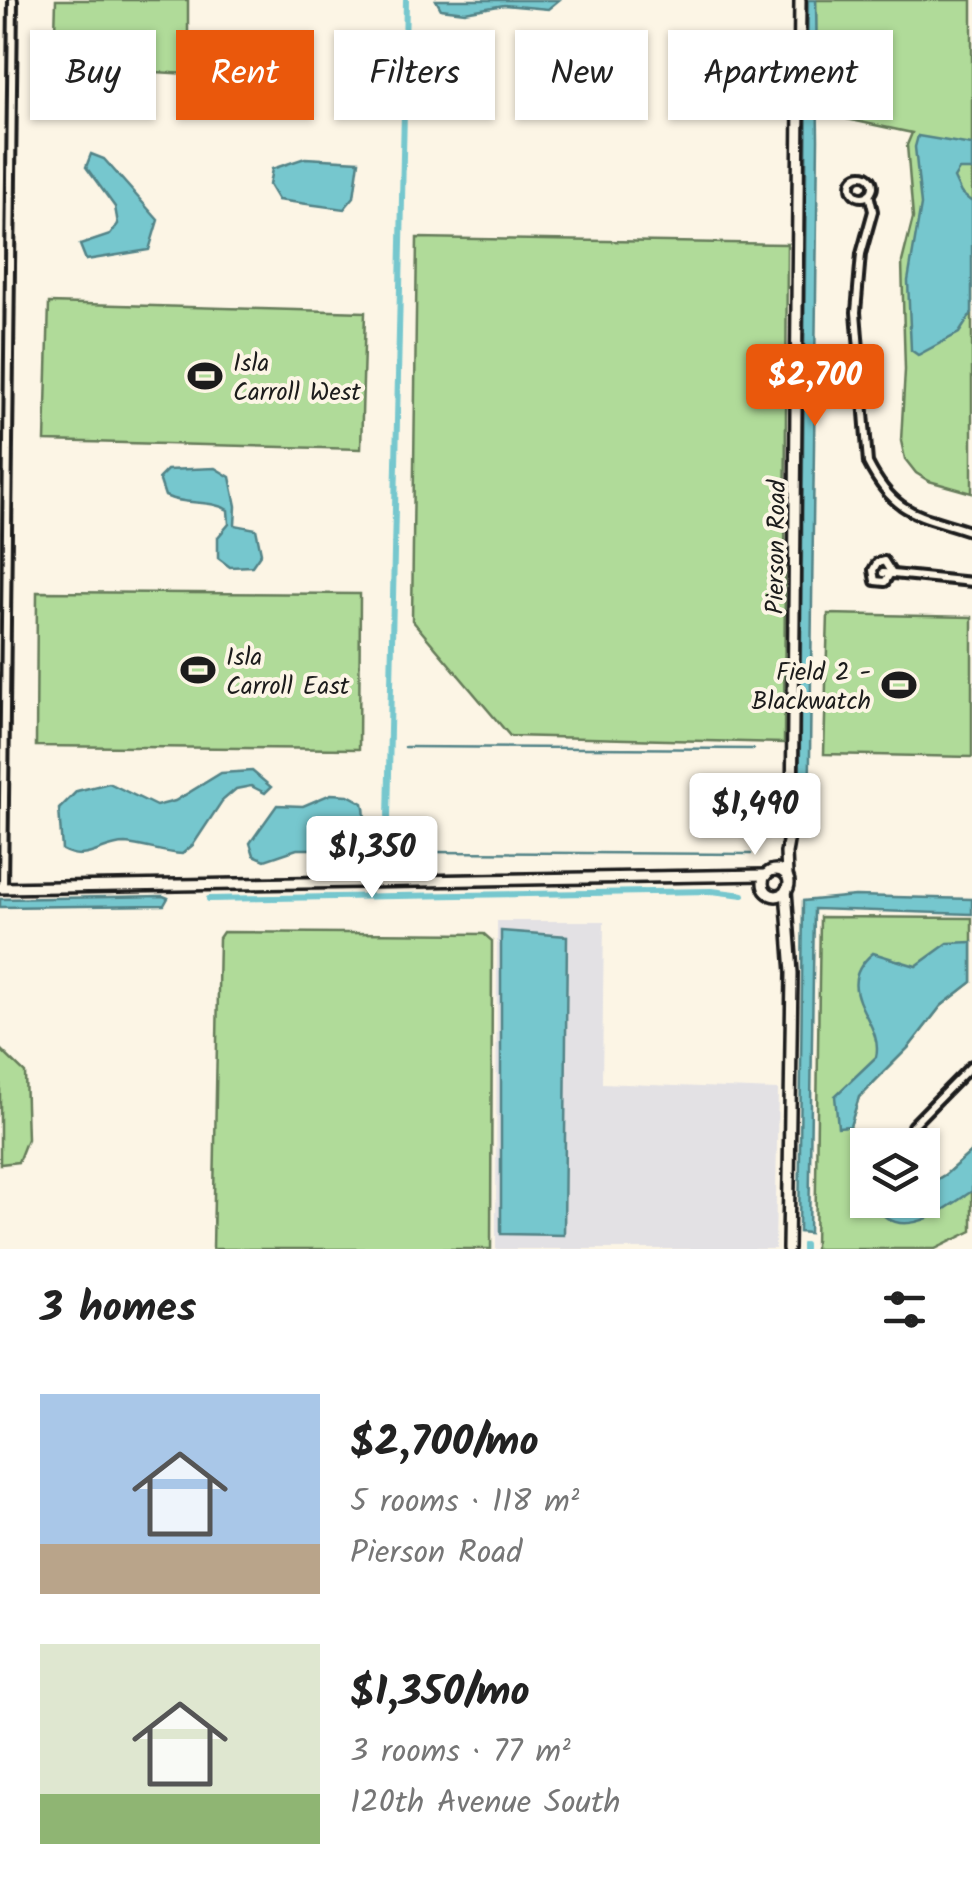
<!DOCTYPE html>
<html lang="en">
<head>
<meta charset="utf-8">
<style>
  :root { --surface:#fff; --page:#f2f2f2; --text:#222; --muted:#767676; --accent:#ea580c }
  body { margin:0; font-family:Kalam,sans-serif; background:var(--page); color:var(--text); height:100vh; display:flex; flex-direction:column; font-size:38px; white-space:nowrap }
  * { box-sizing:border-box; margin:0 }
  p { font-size:32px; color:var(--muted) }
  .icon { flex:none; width:55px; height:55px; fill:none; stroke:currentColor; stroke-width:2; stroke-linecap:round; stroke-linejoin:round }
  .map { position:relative; height:1249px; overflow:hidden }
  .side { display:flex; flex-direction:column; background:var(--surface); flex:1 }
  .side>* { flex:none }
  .banner { position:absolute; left:30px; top:30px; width:912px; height:90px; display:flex; gap:20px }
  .fabs { position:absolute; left:850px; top:1128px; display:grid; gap:20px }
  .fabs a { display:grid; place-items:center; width:90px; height:90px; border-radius:0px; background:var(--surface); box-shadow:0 2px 8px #0004; font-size:50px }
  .price { position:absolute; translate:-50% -85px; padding:0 22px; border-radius:10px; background:#fff; color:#222; font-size:32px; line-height:65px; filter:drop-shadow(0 2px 5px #0008) }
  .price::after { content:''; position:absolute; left:50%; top:60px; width:30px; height:22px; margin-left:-15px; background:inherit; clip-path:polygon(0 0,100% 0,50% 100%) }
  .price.selected { background:var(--accent); color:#fff }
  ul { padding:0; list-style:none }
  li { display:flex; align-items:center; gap:30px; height:250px; padding:0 40px }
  li span { display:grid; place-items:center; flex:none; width:280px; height:200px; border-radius:0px; color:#555 }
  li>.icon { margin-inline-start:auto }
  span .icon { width:120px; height:120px; fill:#fffc; stroke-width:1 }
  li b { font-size:42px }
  h2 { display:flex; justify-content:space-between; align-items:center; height:120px; padding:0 40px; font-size:42px }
  .chip { padding:0 35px; border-radius:0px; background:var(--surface); box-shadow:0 2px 8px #0004; font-size:35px; line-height:90px }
  .chip.selected { background:var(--accent); color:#fff }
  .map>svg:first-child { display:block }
</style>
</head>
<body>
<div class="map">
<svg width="972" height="1249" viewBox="0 0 972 1249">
  <rect width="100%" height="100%" fill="#fcf5e5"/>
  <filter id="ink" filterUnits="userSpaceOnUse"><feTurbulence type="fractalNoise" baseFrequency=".01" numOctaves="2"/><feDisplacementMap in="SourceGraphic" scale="20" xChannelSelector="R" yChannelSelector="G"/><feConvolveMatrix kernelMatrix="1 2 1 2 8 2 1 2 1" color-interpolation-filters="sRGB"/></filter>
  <g filter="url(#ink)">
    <path fill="#e3e1e4" d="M497,921h107l-2,162 176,7 -3,159h-279z"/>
    <g fill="#b0db99" stroke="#667c5a" stroke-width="2.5">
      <path d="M56,0h132v74l-134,-8z"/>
      <path d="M816,0h156v493l-43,-12 -13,-8 -11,-14 -4,-18 4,-71 -3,-108 11,-44 -6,-73 5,-12 -89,-19 -7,-15z"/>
      <path d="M417,238l370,6 -3,499 -274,-7 -98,-116z"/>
      <path d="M49,303l316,9 -4,137 -316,-8z"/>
      <path d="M37,592l323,2 -1,155 -323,-3z"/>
      <path d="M828,614l144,3v140l-148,-3z"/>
      <path d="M820,917l152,1v64l-31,24 -32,41 -50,50 -9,29 17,36 1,38h54l1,-12 23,-14 26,-23v80l-37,18h-120z"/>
      <path d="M223,932l261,2 8,7 -1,308h-278l6,-311z"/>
      <path d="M0,1049l25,24 2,66 -9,23 -18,2z"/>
    </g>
    <g fill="#76c7ce" stroke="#528387" stroke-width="2.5">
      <path d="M436,0h123l-11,9 -44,-4 -39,7 -24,-3z"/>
      <path d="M808,0h8l2,139 -9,691 -6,3 -4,-5z"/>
      <path d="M918,136l54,9v25h-13l-5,8 7,15 11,9v111l-13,20 -41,22 -7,-5 -3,-69 13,-76 -6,-58z"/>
      <path d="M91,154l13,5 54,61 -9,30 -63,10 -6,-15 30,-10 8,-11 -3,-17 -29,-40z"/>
      <path d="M305,158l54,3 -5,36 -10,12 -66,-9 -9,-15 3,-16z"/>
      <path d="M215,468l15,9 6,29 -1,19 21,4 5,24 -9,13 -22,1 -12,-9v-21l11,-13 -1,-14c-18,-11 -42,-4 -63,-14l-6,-18 8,-8z"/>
      <path d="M252,771l19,16 -6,6 -14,-7 -15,3 -14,12 -29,44 -11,9c-19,-1 -39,-9 -57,-10 -24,0 -38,20 -63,6l-3,-41 18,-18 32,-8 47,23 19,-5 46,-28z"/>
      <path d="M331,794l17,1 15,8c5,18 -1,31 -13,46h-53l-32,11 -11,-5 -4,-12 27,-38 26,1z"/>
      <path d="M163,896l5,2 -4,7 -164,2v-8z"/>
      <path d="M855,896l117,3v15l-158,-5 -5,324 -10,-1 4,-331z"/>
      <path d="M501,931l66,5 -3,299 -63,-1z"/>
      <path d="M972,942v40l-31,24 -32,41 -50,50 -9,29 -12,1 -3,-31 41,-39c9,-37 -48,-66 -3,-104l43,13 32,-23z"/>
      <path d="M972,1151v40c-31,21 -76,56 -100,9h50l1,-12 23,-14z"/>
    </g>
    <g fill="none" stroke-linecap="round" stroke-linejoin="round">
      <g stroke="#528387" stroke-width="2.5">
        <path d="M405,747l349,2"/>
        <path d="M401,852h18"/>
        <path d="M429,852l322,2"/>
      </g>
      <g stroke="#76c7ce" stroke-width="6">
        <path d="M404,100l2,-100"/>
        <path d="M387,862l17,-751"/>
        <path d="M209,899l503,-8 31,4"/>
        <path d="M804,1249v-4"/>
      </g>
      <g stroke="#1c1c1c" stroke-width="14">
        <g id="minor">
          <circle cx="862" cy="186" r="11"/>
          <path d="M869,194l4,17 -12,43 -5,58 12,151c28,55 53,51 104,69"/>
          <path d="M884,561l7,11 -6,10 -10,-1 -2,-11 4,-7z"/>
          <path d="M883,573l89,9"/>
          <path d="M3,888l10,-888"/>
          <path d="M912,1126l60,-61"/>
        </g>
      </g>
      <g stroke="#1c1c1c" stroke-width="16">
        <g id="tertiary">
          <circle cx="776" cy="883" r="13"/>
          <path d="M787,876l-1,-23 6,-34 8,-819"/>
          <path d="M0,888l766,-13"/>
          <path d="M786,890l6,83 -4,276"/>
        </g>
      </g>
      <use href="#minor" stroke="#fcf5e5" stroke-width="6"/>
      <use href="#tertiary" stroke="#fcf5e5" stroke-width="9"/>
    </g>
  </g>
  <defs>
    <g id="stadium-bare" transform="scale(2.7)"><path d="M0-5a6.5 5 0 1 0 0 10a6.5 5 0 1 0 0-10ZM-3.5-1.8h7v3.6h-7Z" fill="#1c1c1c" stroke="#fcf5e5" stroke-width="2.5" paint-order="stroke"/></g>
  </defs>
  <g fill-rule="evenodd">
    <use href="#stadium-bare" x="205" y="376"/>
    <use href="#stadium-bare" x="198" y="670"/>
    <use href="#stadium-bare" x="899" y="685"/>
  </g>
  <g text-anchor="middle" stroke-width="8" stroke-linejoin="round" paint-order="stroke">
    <g font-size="25" fill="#1c1c1c" stroke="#fcf5e5" text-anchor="start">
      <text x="233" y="371">Isla<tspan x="233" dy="29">Carroll West</tspan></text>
      <text x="226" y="665">Isla<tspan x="226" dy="29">Carroll East</tspan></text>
      <text x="871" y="680" text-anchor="end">Field 2 -<tspan x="871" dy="29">Blackwatch</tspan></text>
    </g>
    <g font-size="25" fill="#1c1c1c" stroke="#fcf5e5">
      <text transform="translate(775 547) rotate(-89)" y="9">Pierson Road</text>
    </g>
  </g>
</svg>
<div class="fabs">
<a><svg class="icon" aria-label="layers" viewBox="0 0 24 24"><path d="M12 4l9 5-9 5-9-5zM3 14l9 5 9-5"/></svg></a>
</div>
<b class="price selected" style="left:815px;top:429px">$2,700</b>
<b class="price" style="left:755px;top:858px">$1,490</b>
<b class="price" style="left:372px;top:901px">$1,350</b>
<div class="banner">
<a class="chip">Buy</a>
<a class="chip selected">Rent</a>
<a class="chip">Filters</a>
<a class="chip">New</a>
<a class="chip">Apartment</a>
</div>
</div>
<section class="side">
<h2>3 homes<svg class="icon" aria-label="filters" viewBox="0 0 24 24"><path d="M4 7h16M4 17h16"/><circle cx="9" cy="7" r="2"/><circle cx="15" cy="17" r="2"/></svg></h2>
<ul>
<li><span style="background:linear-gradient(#a9c7e8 75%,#b9a48a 0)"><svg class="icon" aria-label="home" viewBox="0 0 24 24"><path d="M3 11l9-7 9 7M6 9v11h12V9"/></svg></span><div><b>$2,700/mo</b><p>5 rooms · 118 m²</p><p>Pierson Road</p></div></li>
<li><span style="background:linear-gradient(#dfe7d0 75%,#8fb573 0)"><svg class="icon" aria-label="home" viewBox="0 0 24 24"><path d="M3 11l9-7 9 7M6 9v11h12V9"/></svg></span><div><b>$1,350/mo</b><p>3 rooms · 77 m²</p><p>120th Avenue South</p></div></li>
</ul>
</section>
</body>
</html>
